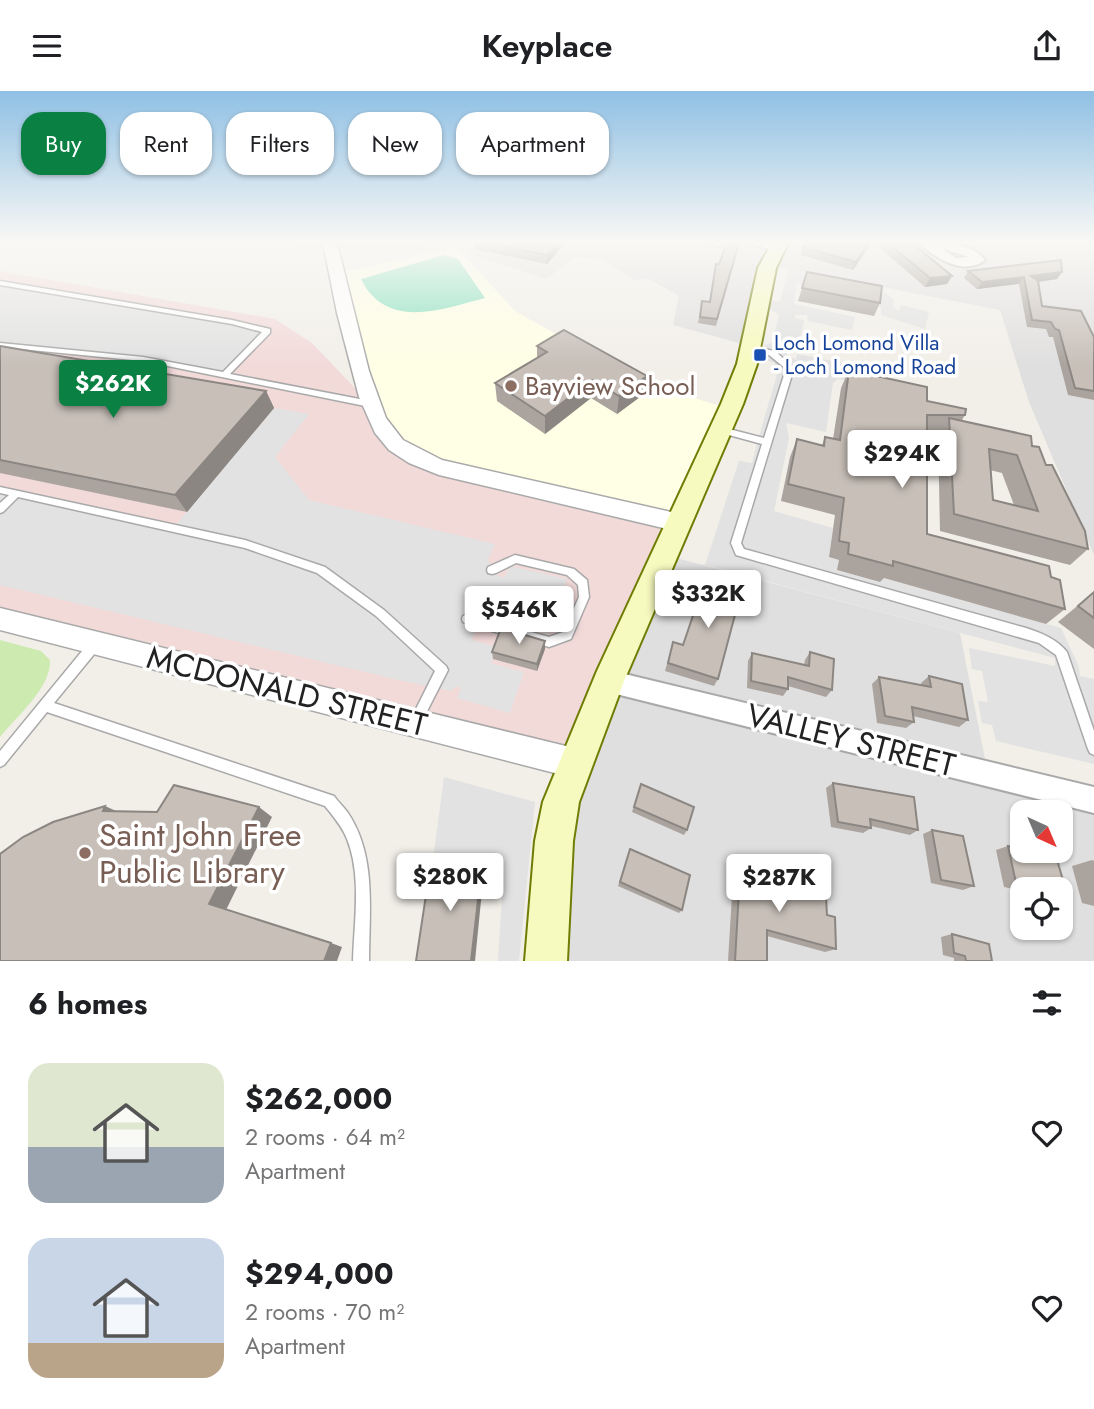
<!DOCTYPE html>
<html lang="en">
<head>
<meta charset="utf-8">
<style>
  :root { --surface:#fff; --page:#f6f6f6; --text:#202124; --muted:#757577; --accent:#0b8043 }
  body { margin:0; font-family:Jost,sans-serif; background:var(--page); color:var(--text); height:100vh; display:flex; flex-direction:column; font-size:26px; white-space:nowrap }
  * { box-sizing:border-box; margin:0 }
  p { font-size:23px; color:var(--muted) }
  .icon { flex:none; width:38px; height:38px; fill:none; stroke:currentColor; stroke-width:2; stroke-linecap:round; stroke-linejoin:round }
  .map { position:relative; height:870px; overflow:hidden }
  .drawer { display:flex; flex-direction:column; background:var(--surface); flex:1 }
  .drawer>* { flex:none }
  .hud { position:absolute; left:21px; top:21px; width:700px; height:63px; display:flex; gap:14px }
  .needle { width:46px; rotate:136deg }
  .fabs { position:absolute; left:1010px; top:709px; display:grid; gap:14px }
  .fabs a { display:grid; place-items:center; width:63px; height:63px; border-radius:14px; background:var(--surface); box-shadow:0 2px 5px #0004; font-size:35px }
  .price { position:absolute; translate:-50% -60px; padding:0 16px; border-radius:7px; background:#fff; color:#222; font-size:23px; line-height:46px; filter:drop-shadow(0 2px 4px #0008) }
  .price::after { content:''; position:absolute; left:50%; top:42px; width:21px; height:16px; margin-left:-10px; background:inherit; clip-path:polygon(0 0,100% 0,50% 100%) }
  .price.on { background:var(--accent); color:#fff }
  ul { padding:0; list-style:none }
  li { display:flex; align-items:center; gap:21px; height:175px; padding:0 28px }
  li span { display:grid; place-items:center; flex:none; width:196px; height:140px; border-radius:21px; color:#555 }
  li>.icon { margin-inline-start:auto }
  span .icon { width:84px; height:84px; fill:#fffc; stroke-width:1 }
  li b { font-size:30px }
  h2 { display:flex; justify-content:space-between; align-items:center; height:84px; padding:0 28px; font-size:30px }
  .pill { padding:0 24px; border-radius:21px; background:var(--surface); box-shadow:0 2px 5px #0004; font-size:24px; line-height:63px }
  .pill.on { background:var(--accent); color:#fff }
  header { display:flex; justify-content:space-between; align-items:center; height:91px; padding:0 28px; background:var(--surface); font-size:32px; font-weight:600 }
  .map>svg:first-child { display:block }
</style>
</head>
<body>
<header><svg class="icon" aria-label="menu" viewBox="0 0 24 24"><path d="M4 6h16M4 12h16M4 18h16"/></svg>Keyplace<svg class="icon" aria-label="share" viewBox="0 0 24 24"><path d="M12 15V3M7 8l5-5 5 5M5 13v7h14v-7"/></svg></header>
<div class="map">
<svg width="1094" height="870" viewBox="0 0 1094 870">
  <rect width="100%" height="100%" fill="#f2efe9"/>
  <g fill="#e0dfdf" fill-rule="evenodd">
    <path d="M282,152h148l-6,9 -137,-5z"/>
    <path d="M466,152h628v312l-65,-153 -29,-92 -232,-45 -18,81 -77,-21 6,-29 -30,-17 -14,1 -35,-21 -25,-2 -29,22 -79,-26z"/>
    <path d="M665,464l295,78 28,141 106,26v161h-548l8,-120zM1022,721h38v39h-38zM1022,798h38v38h-38z"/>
  </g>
  <path fill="#f2dad9" d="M0,180l275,48 37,24 58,61 310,119 -106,240 -574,-144z"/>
  <path fill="#ffffe5" d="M457,157l58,63 123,69 91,29 -49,114 -220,-51 -76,-39 -47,-160z"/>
  <path fill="#cdebb0" d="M0,549l41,11 9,9c2,27 -34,57 -50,77z"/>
  <path fill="#88e0be" d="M444,164l14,4 27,39c-43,11 -98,33 -124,-19z"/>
  <g fill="#e2e2e2">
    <path d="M789,178l76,15 -1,5 21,4 9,7 -1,6 5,5 4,-6 27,7 -4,17 -44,-14v-8l-6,-2 1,-7 -79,-14 -3,20 61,13 -3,13 -44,-9 -1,-6h-12v3l9,2 -6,28 -10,-1 -2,7 10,6 1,-6 56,11 2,17 -17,-3 -5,4 -7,49 -40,-9 3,15 -15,73 59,17 -4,29 10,3 -1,10 42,12v-5l181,51 18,39 1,9 14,3v85l-98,-23 -4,-16 -10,-2 -4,-22 10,1 -6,-31 -10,-2 -3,-21 86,18v-8l-350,-93 34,-104 13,2 6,-23 20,-69 -4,-8 -12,-5 3,-13 7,-2 7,-28 -9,-6 2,-8h8z"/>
    <path d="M0,192l232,39 35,9 -41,43 -83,-15 -143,-14z"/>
    <path d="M274,317l35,6 -34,43 34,43 186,44 -7,16 11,17h6l5,-11 57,13 -4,12 9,3 -9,28 -10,-2 -4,14 -68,-18 -9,24 25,7 -6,16 33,9 -14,41 -53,-15 4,-10 -4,-2 -6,5 -48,-10 -403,-96v-95l174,37z"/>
    <path d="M444,686l91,25 -16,159h-21l6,-97 -71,-5z"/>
  </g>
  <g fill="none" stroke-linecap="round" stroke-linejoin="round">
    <g stroke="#a9a9a9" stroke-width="3">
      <g id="service">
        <path d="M0,190l232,39 38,9v4l-40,41 140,27 4,3 -4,3 -227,-46 -143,-14v-4l143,14 80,15 39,-40 -30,-8 -232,-39z"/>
        <path d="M747,255l28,5 19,17 -53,175 3,6 282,79c15,5 31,11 41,24l27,79v24l-4,-2 -2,-4 -32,-94 -17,-12 -303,-88 -5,-12 31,-99 -44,-12 -1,-2 4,-3 43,11 22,-69 -17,-14 -22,-5z"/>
        <path d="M0,396l245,53 80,27 59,43 62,56 2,4 -28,55 -4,2 -4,-2 -2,-4 25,-50 -59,-55 -59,-43 -72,-25 -227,-51 -15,15 -3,1v-10l9,-8 -9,-2z"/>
        <path d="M515,464l59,14 13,11 2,17 -18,42 -22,8 -26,-8 -2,-3 2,-3 4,-2 22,6 14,-5 16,-35 -1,-12 -11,-10 -51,-12 -20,10 -4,1 -4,-1 -1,-3 1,-3z"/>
        <path d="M467,523l46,13 4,2 1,3 -1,3 -4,2 -46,-13 -4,-2 -1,-3 1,-3z"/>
        <path d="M96,547l4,1 2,4 -2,4 -46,56 280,93c4,6 10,11 14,17 29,43 21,99 21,148h-16c1,-39 9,-85 -6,-122 -5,-13 -14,-23 -22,-33l-278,-94 -43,53 -4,2v-16l92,-112z"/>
      </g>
    </g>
    <g stroke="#a9a9a9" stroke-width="4">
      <g id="minor">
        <path d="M710,152h15l-6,4z"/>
        <path d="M750,152h22l11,5 -6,4z"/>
        <path d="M920,152c22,0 50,-2 65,17 -21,16 -49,-1 -65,-17zM941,157l28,9 -13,1z"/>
        <path d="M608,579l486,117v26l-486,-121 -8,-3 -4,-8 4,-8z"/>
      </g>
    </g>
    <g stroke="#a9a9a9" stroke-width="3">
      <g id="tertiary">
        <path d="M323,152h14l32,128 17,47 17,22 39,20 238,54 8,3 3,6 -3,6 -8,3 -241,-57 -30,-12 -20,-13 -14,-17 -16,-36 -22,-84z"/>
        <path d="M0,517l574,140 11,4 4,11 -4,11 -11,4 -574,-148z"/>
      </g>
    </g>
    <g stroke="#707d05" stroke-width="4">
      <path id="secondary" d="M772,152h16l-12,25 -19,96 -14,40 -119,277 -45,121 -6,39 -6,120h-42l10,-120 8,-39 54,-131 124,-267 16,-40 21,-96z"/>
    </g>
    <use href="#service" fill="#fff" fill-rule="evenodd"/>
    <use href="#minor" fill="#fff" fill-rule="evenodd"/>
    <use href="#tertiary" fill="#fff" fill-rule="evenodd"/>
    <use href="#secondary" fill="#f7fabf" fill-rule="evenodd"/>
  </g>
  <g fill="#aba49e" fill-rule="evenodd">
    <path d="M474,152h91l-18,21 -73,-15z"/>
    <path d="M739,152l-23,83 -18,-3 4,-22 8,1 9,-38z"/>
    <path d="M871,152l-18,27 -52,-15 2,-8z"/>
    <path d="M880,152h32l40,33 -5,8 -22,3 -46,-40z"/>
    <path d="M968,180l94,1 -5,7 -18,3 3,24 52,31v63l-26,-5 -15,-58h-4l-3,-8 -19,-2 -8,-43 -42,5 -13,-11z"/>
    <path d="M807,181l73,31 -6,13 -76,-15z"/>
    <path d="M0,255l266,45 8,17 -87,104 -187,-39z"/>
    <path d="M537,255l107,48 -27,20 -26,-16 -46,36 -48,-33 -2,-18 42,-25z"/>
    <path d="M849,279l116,45 -3,5 70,26 14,19 42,84 -18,16 -130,-34 -2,-96 2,-3h-13v102l124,43 14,32 -19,15 -162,-46 -4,4 -43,-12 2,-10 -10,-3 6,-42 -54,-14 9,-44 7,-18 25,6 3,-8 8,2 8,-51zM990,379l12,3 12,32 -21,-5z"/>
    <path d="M701,486l17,102 -4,7 -49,-15 8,-29 10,3 14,-42 -5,-2z"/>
    <path d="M1094,501v57l-36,-27z"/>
    <path d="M545,558l-8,22 -44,-12 -1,-7z"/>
    <path d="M810,561l22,38 -6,7 -38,-11v3l-5,7 -36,-8 1,-27 4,-8 52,12 1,-5z"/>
    <path d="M929,585l39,44 -9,7 -46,-11 1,6 -8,6 -29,-5 -5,-39 7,-7 43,8 -1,-2z"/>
    <path d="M833,692l85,47 -8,5 -39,-9v2l-8,5 -32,-6 -5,-39z"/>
    <path d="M641,693l46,46 -3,5 -52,-23z"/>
    <path d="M932,739l42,56 -11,4 -32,-7 -8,-49z"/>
    <path d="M1008,755l14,3v2h7l27,5 11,38 -7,2v-7h-38v2l-18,-4 -8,-37z"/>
    <path d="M630,758l52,61 -3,3 -61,-27z"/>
    <path d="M1092,769l2,1v45l-12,-3 -10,-37z"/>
    <path d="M750,772l49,27 28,25 9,34 -11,3 -58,-16v25h-39l4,-66 7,-5 2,1 2,-23z"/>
    <path d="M952,843l40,27h-38v-3l-11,-3 -2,-18z"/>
  </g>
  <g fill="#8b8681">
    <path d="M558,152h7l-18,21v-9z"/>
    <path d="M869,152h2l-18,27 3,-8z"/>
    <path d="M1062,181l-5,7 -30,4 4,-7z"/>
    <path d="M952,185l-5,8 -22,3 5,-9z"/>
    <path d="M1024,186l-5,7 -42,5 5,-7z"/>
    <path d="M647,285l-3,18 -27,20 2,-18z"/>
    <path d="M592,289l-1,18 -46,36v-18z"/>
    <path d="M266,300l8,17 -87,104 -12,-17z"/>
    <path d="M545,550v8l-8,22v-7z"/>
    <path d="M105,715l20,9 -22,-4z"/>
    <path d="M259,716l13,10 -46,93 -17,-6z"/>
    <path d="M482,774l2,6 -9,90h-4z"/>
    <path d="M331,852l11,4 -5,14h-13z"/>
  </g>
  <g fill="#c7bfb8" stroke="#8b8681" stroke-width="2" fill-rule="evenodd">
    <path d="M489,152h69l-11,12z"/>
    <path d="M727,152h12l-22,76 -17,-2 2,-16 8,1 6,-38h3z"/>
    <path d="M806,152h63l-13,19 -53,-15z"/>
    <path d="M888,152h24l40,33 -22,2z"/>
    <path d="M1061,169l1,12 -31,4 7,5 4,25 39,5 13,26v54l-19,-3 -16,-58 -4,-1 -4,-7 -19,-2 -8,-43 -42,5 -14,-11z"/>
    <path d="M807,181l75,14 -2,17 -78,-15z"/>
    <path d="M564,239l83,46 -28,20 -27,-16 -47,36 -50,-33 52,-31 -10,-6z"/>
    <path d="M0,255l266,45 -91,104 -175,-35z"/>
    <path d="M849,279l78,17v14l39,8 -1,6h-38v119l122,32 2,11 9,3 5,29 -172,-48v5l-45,-12 1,-11 -10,-2 5,-43 -56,-14 9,-45 27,7 1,-9 15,3z"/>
    <path d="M949,327l82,18 1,10 7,1 7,18h6l33,66 3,18 -134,-35zM989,358l28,6 21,56 -45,-11z"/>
    <path d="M701,486l40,15 -23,87 -50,-16 5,-21 10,3 17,-50 -5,-2z"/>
    <path d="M1094,501v26l-16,-12z"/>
    <path d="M501,537l44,13 -8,23 -45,-12z"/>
    <path d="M810,561l24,7 -2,31 -44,-13v12l-37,-8 1,-28 57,13z"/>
    <path d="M929,585l33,8 6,36 -56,-13 2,15 -29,-6 -6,-39 52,10z"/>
    <path d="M833,692l81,14 4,33 -48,-11 1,9 -33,-6z"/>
    <path d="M641,693l53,23 -7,23 -53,-23z"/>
    <path d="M174,694l85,22 -50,97 122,39 -7,18h-324v-107l23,-17 30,-15 52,-16 -2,5 54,1z"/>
    <path d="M932,739l31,6 11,50 -33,-6z"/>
    <path d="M1008,755l14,3v2h7l27,5 11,38 -7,-1v-4h-17l-27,-6z"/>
    <path d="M630,758l60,26 -8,35 -62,-28z"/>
    <path d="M431,771l51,3 -11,96h-55z"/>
    <path d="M750,772l49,13v14l27,7 1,18 8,2 1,32 -69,-19v31h-32l4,-71 10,3z"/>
    <path d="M952,843l37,10 3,17h-26l-1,-5 -11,-3z"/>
  </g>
  <linearGradient id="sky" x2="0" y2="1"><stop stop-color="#8fc0e4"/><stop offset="0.55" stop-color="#f9f8f5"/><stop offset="1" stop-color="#f9f8f5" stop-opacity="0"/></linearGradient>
  <rect width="1094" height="274" fill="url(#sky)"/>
  <rect fill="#1a4fb4" stroke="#fff" stroke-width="2.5" x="753" y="257" width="14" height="14" rx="3.5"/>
  <g fill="#8d6e63" stroke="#fff" stroke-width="2.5">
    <circle cx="511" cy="295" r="7"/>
    <circle cx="85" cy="762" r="7"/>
  </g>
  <g text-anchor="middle" stroke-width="7" stroke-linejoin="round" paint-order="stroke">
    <g font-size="21" fill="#164399" stroke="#fff" text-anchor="start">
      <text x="774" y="259">Loch Lomond Villa<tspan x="774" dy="24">- Loch Lomond Road</tspan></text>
    </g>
    <g font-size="26" fill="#785e54" stroke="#fff" text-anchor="start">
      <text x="525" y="304">Bayview School</text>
    </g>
    <g font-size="32" fill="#222" stroke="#fff">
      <text transform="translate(287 600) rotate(14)" y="11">MCDONALD STREET</text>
      <text transform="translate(851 649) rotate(14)" y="11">VALLEY STREET</text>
    </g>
    <g font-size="32" fill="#785e54" stroke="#fff" text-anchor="start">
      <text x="99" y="755">Saint John Free<tspan x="99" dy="37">Public Library</tspan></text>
    </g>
  </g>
</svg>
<div class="fabs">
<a><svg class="needle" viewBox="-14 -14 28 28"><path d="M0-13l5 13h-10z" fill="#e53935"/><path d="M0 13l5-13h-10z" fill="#757577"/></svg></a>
<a><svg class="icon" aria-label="locate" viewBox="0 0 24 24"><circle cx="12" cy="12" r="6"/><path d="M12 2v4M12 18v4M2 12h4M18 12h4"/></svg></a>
</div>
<b class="price on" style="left:113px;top:329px">$262K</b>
<b class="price" style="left:902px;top:399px">$294K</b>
<b class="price" style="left:708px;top:539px">$332K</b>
<b class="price" style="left:519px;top:555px">$546K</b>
<b class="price" style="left:450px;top:822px">$280K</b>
<b class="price" style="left:779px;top:823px">$287K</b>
<div class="hud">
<a class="pill on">Buy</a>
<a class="pill">Rent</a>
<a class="pill">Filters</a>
<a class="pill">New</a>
<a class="pill">Apartment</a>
</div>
</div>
<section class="drawer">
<h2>6 homes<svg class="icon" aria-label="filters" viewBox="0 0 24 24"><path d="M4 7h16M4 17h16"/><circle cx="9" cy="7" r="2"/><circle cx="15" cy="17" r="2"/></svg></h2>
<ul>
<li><span style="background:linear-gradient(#dfe7d0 60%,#9aa5b1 0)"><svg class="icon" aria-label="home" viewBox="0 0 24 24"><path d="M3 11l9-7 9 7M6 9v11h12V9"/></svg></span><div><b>$262,000</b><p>2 rooms · 64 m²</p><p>Apartment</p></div><svg class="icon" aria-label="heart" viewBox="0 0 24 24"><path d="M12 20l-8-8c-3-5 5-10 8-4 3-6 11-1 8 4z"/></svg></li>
<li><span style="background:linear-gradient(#c9d6e8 75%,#b9a48a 0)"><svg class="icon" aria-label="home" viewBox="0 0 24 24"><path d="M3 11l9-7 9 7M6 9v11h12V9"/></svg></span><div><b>$294,000</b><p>2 rooms · 70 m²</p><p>Apartment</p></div><svg class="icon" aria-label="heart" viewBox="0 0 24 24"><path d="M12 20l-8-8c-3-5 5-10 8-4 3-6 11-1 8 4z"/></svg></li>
</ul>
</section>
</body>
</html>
